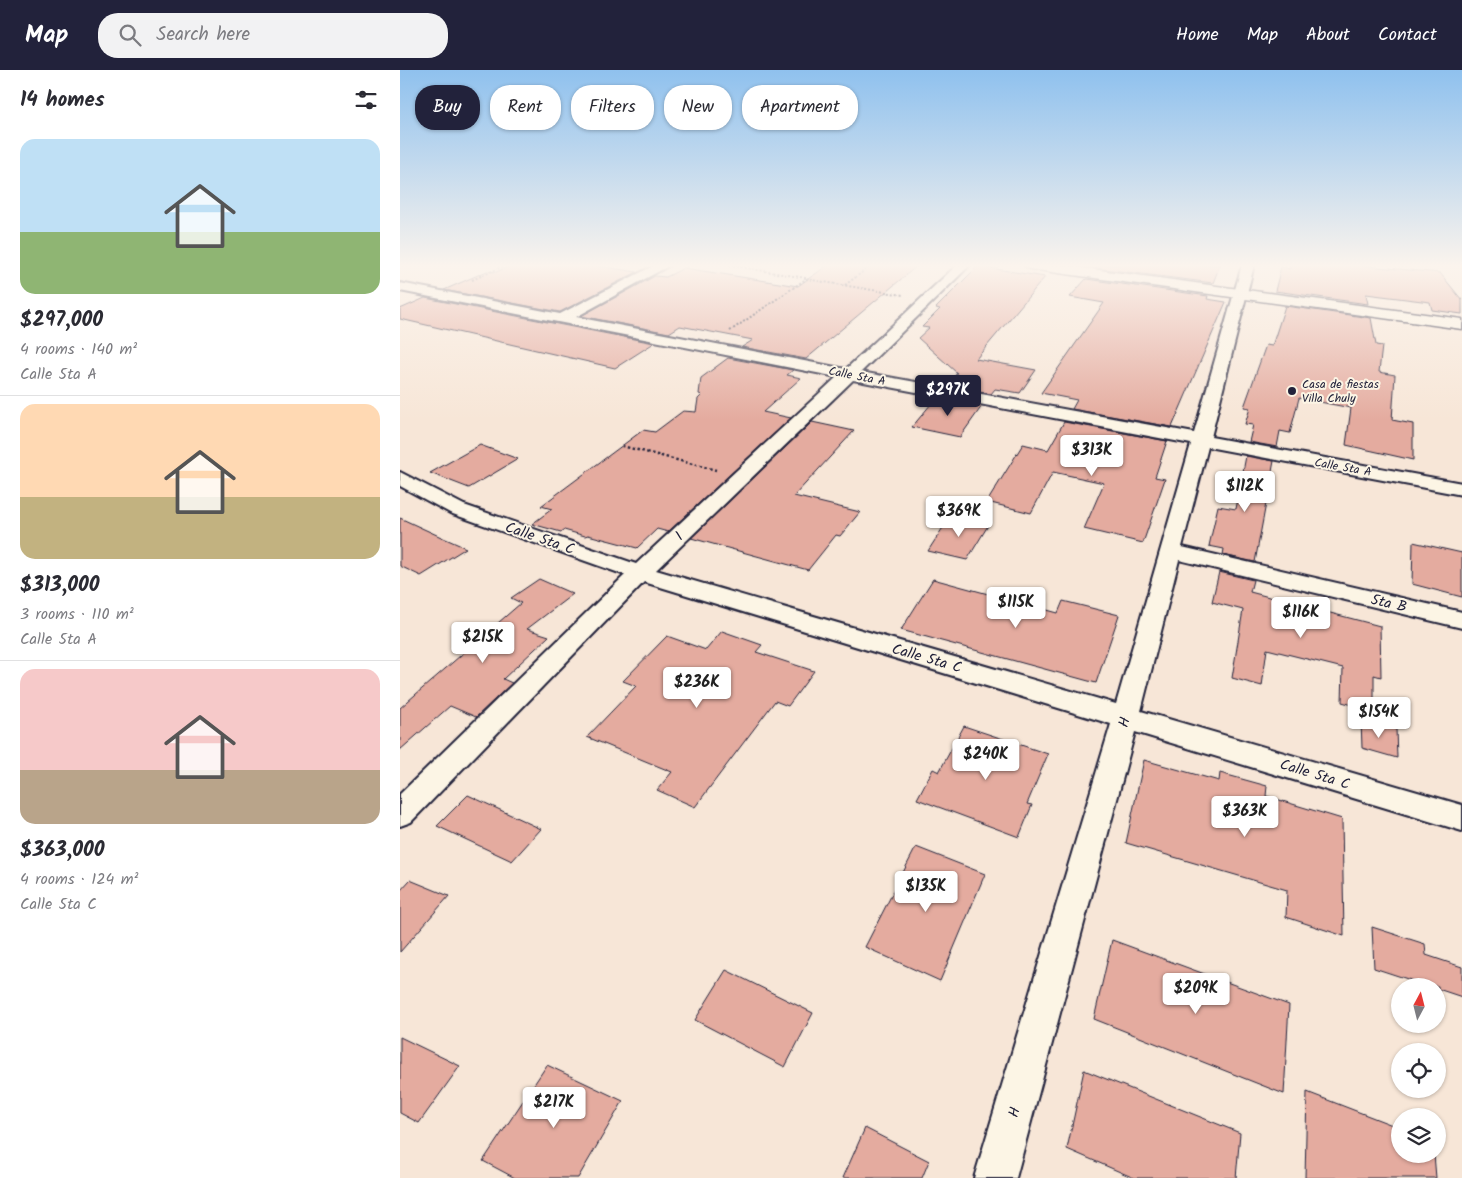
<!DOCTYPE html>
<html lang="en">
<head>
<meta charset="utf-8">
<style>
  :root { --surface:#fff; --page:#f2f2f3; --text:#2b2b33; --muted:#7c7c81; --line:#e1e1e2; --accent:#22223b }
  body { margin:0; font-family:Kalam,sans-serif; background:var(--page); color:var(--text); height:100vh; display:flex; flex-direction:column; font-size:19px; white-space:nowrap }
  * { box-sizing:border-box; margin:0 }
  p { font-size:16px; color:var(--muted) }
  .icon { flex:none; width:28px; height:28px; fill:none; stroke:currentColor; stroke-width:2; stroke-linecap:round; stroke-linejoin:round }
  .map { position:relative; flex:1; overflow:hidden }
  .panel { display:flex; flex-direction:column; background:var(--surface); width:400px }
  .panel>* { flex:none }
  .hud { position:absolute; left:15px; top:15px; width:475px; height:45px; display:flex; gap:10px }
  .needle { width:32px; rotate:7deg }
  .buttons { position:absolute; left:991px; top:908px; display:grid; gap:10px }
  .buttons a { display:grid; place-items:center; width:55px; height:55px; border-radius:50%; background:var(--surface); box-shadow:0 1px 4px #0004; font-size:25px }
  .price { position:absolute; translate:-50% -42px; padding:0 11px; border-radius:5px; background:#fff; color:#222; font-size:16px; line-height:32px; filter:drop-shadow(0 1px 2px #0008) }
  .price::after { content:''; position:absolute; left:50%; top:30px; width:15px; height:11px; margin-left:-8px; background:inherit; clip-path:polygon(0 0,100% 0,50% 100%) }
  .price.active { background:var(--accent); color:#fff }
  ul { padding:0; list-style:none }
  li { display:grid; align-content:center; gap:10px; height:265px; padding:0 20px }
  li+li { border-top:1px solid var(--line) }
  li span { display:grid; place-items:center; height:155px; border-radius:15px; color:#555 }
  li>.icon { margin-inline-start:auto }
  span .icon { width:90px; height:90px; fill:#fffc; stroke-width:1 }
  li b { font-size:21px }
  h2 { display:flex; justify-content:space-between; align-items:center; height:60px; padding:0 20px; font-size:21px }
  .tag { padding:0 18px; border-radius:20px; background:var(--surface); box-shadow:0 1px 4px #0004; font-size:18px; line-height:45px }
  .tag.active { background:var(--accent); color:#fff }
  header { display:flex; align-items:center; gap:30px; box-sizing:border-box; height:70px; padding:0 25px; background:var(--accent); color:#fff }
  header strong { font-size:24px }
  nav { display:flex; gap:28px; margin-inline-start:auto; font-size:18px }
  .search { width:350px; height:45px; background:var(--page); display:flex; align-items:center; gap:12px; box-sizing:border-box; padding:0 18px; border-radius:20px; color:var(--muted); font-size:19px }
  main { display:flex; flex:1; min-height:0 }
  .map>svg:first-child { display:block }
</style>
</head>
<body>
<header>
<strong>Map</strong>
<div class="search"><svg class="icon" aria-label="search" viewBox="0 0 24 24"><circle cx="10" cy="10" r="6"/><path d="M15 15l6 6"/></svg>Search here</div>
<nav><a>Home</a><a>Map</a><a>About</a><a>Contact</a></nav>
</header>
<main>
<section class="panel">
<h2>14 homes<svg class="icon" aria-label="filters" viewBox="0 0 24 24"><path d="M4 7h16M4 17h16"/><circle cx="9" cy="7" r="2"/><circle cx="15" cy="17" r="2"/></svg></h2>
<ul>
<li><span style="background:linear-gradient(#bfe0f5 60%,#8fb573 0)"><svg class="icon" aria-label="home" viewBox="0 0 24 24"><path d="M3 11l9-7 9 7M6 9v11h12V9"/></svg></span><div><b>$297,000</b><p>4 rooms · 140 m²</p><p>Calle 5ta A</p></div></li>
<li><span style="background:linear-gradient(#ffd9b3 60%,#c2b280 0)"><svg class="icon" aria-label="home" viewBox="0 0 24 24"><path d="M3 11l9-7 9 7M6 9v11h12V9"/></svg></span><div><b>$313,000</b><p>3 rooms · 110 m²</p><p>Calle 5ta A</p></div></li>
<li><span style="background:linear-gradient(#f6c9c9 65%,#b9a48a 0)"><svg class="icon" aria-label="home" viewBox="0 0 24 24"><path d="M3 11l9-7 9 7M6 9v11h12V9"/></svg></span><div><b>$363,000</b><p>4 rooms · 124 m²</p><p>Calle 5ta C</p></div></li>
</ul>
</section>
<div class="map">
<svg width="1062" height="1108" viewBox="0 0 1062 1108">
  <rect width="100%" height="100%" fill="#f7e6d7"/>
  <filter id="ink" filterUnits="userSpaceOnUse"><feTurbulence type="fractalNoise" baseFrequency=".02" numOctaves="2"/><feDisplacementMap in="SourceGraphic" scale="10" xChannelSelector="R" yChannelSelector="G"/><feConvolveMatrix kernelMatrix="1 2 1 2 8 2 1 2 1" color-interpolation-filters="sRGB"/></filter>
  <g filter="url(#ink)">
    <g fill="#e4ab9f" stroke="#22223b">
      <path d="M113,195h79l45,7 -77,40 -116,-22 43,-19 9,1z"/>
      <path d="M428,195h90l-112,94 -64,-12 11,-7 -73,-14 -11,7 -88,-17 74,-40 11,1 18,-9 114,18z"/>
      <path d="M699,195h121l-7,18 -117,-15z"/>
      <path d="M891,195h66l83,8 22,27v14l-30,-4 -2,-8 -64,-8 2,10 -93,-13 6,-24 9,2z"/>
      <path d="M578,196l67,11 -69,82 60,11 -16,23 -25,-4 -4,5 -45,-8 11,-13 -39,-35 11,-10 -7,-1 18,-18 -4,-1z"/>
      <path d="M686,209l122,17 -1,3 19,3 -54,125 -100,-18 5,-9 -36,-7 63,-90 -34,-6z"/>
      <path d="M25,228l229,45 -39,25 -215,-49v-10z"/>
      <path d="M885,236l86,12 5,27 6,1 -3,26 16,3 -3,45 21,4v36l-67,-15 5,-37 -52,-10 -9,35 -10,-2 -3,16 -28,-5 4,-17 -8,-1 5,-16 -6,-1 22,-62 6,1z"/>
      <path d="M328,288l65,12 -6,5 14,3 -38,34 28,6 -123,114 -11,-3 -20,19 -49,-13 -3,1 -21,-6 -3,2 -29,-8 20,-15 -11,-3 98,-73 4,-3 12,2 28,-21 13,1 2,-13 4,-4 -3,-1 2,-16z"/>
      <path d="M536,328l46,8 -22,31 -48,-10z"/>
      <path d="M412,352l42,9 -60,65 66,16 -20,24 -4,-1 -28,35 -117,-32z"/>
      <path d="M664,352l103,19 -12,36 10,2 -22,64 -59,-14 20,-46 -51,-11 -22,41 -44,-11 36,-58 25,6z"/>
      <path d="M80,375l38,14 -49,29 -39,-15z"/>
      <path d="M846,386l28,5 -19,101 -32,-7 1,-6 -15,-3 9,-40 18,3z"/>
      <path d="M551,445l38,9 -22,36 -39,-9z"/>
      <path d="M0,448l39,18 27,12 -45,28 -21,-10z"/>
      <path d="M1013,472l49,11v44l-50,-13z"/>
      <path d="M819,502l34,8 -3,12 130,34 1,51 -7,-2v36l-32,-9 1,-34 -76,-19 -5,37 -30,-8 11,-68 -31,-8z"/>
      <path d="M139,509l34,15 -46,35 22,7 -46,43 9,4 -36,34 -26,-11 -50,44v-42l121,-105 -10,-5z"/>
      <path d="M533,509l125,34 5,-12 56,14 -23,68 -195,-53z"/>
      <path d="M322,561l40,14 -6,7 58,19 -26,35 -13,-5 -80,106 -38,-17 15,-18 -85,-35 49,-51 -13,-5 44,-45 39,14z"/>
      <path d="M961,649l35,10 1,29 -35,-10z"/>
      <path d="M564,656l84,28 -21,50 5,1 -13,32 -102,-38 16,-30 6,3z"/>
      <path d="M744,690l75,21 1,-8 47,13 -1,10 76,23 2,117 -58,-19 1,-27 -161,-47z"/>
      <path d="M68,725l73,34 -29,32 -75,-35z"/>
      <path d="M516,777l69,27 -45,107 -75,-34z"/>
      <path d="M10,810l39,16 -49,56v-61z"/>
      <path d="M972,857l53,17 1,11 36,12v30l-24,-8v-3h-9l-55,-18z"/>
      <path d="M712,870l177,65 -5,89 -190,-75z"/>
      <path d="M326,900l87,43 -28,54 -90,-47z"/>
      <path d="M0,967l60,29 -41,57 -19,-10z"/>
      <path d="M147,995l76,36 -45,77h-63l-32,-17z"/>
      <path d="M684,1000l156,63 -4,45h-102l-67,-29z"/>
      <path d="M907,1022l93,36v26h34l2,24h-131z"/>
      <path d="M465,1058l64,33 -7,17h-79z"/>
    </g>
    <g fill="none" stroke-linecap="round" stroke-linejoin="round">
      <g stroke="#22223b" stroke-width="4">
        <path id="street" d="M255,195h15l-94,52 270,52 111,-104h13l-109,107 333,61 48,-168h12l-43,172 251,46v12l-254,-48 -26,100 280,65v16l-283,-68 -38,151 321,94v26l-327,-99 -119,446h-42l137,-454 -467,-142 -233,240 -11,4v-32l225,-219 -175,-62 -50,-27v-14l64,33 172,59 201,-187 -437,-86v-8l160,31zM453,310l338,64 -75,260 -460,-134z"/>
      </g>
      <g stroke="#22223b" stroke-width="3">
        <path id="secondary" d="M623,195h39l400,54v10l-432,-60z"/>
      </g>
      <g stroke="#22223b" stroke-width="2" stroke-dasharray="2 2" stroke-linecap="butt">
        <path d="M329,195l77,13"/>
        <path d="M72,210l34,-15"/>
        <path d="M445,215l27,-20"/>
        <path d="M330,261l76,-52 97,16"/>
      </g>
      <path stroke="#22223b" stroke-width="2.5" stroke-dasharray="2.5 2.5" stroke-linecap="butt" d="M222,376l94,24"/>
      <use href="#street" fill="#fcf5e5" fill-rule="evenodd"/>
      <use href="#secondary" fill="#fcf5e5" fill-rule="evenodd"/>
    </g>
  </g>
  <linearGradient id="sky" x2="0" y2="1"><stop stop-color="#8fc1ee"/><stop offset="0.56" stop-color="#fbf4ed"/><stop offset="1" stop-color="#fbf4ed" stop-opacity="0"/></linearGradient>
  <rect width="1062" height="350" fill="url(#sky)"/>
  <circle fill="#22223b" stroke="#fcf5e5" stroke-width="2" cx="892" cy="321" r="5"/>
  <g text-anchor="middle" stroke-width="4" stroke-linejoin="round" paint-order="stroke">
    <g font-size="12" fill="#22223b" stroke="#fcf5e5">
      <text transform="translate(457 306) rotate(11)" y="4">Calle 5ta A</text>
      <text transform="translate(943 397) rotate(10)" y="4">Calle 5ta A</text>
    </g>
    <g font-size="12" fill="#22223b" stroke="#fcf5e5" text-anchor="start">
      <text x="902" y="318">Casa de fiestas<tspan x="902" dy="14">Villa Chuly</tspan></text>
    </g>
    <g font-size="15" fill="#22223b" stroke="#fcf5e5">
      <text transform="translate(279 466) rotate(-44)" y="5">I</text>
      <text transform="translate(140 468) rotate(19)" y="5">Calle 5ta C</text>
      <text transform="translate(989 533) rotate(13)" y="5">5ta B</text>
      <text transform="translate(527 588) rotate(16)" y="5">Calle 5ta C</text>
      <text transform="translate(724 652) rotate(-74)" y="5">H</text>
      <text transform="translate(915 704) rotate(17)" y="5">Calle 5ta C</text>
      <text transform="translate(614 1042) rotate(-74)" y="5">H</text>
    </g>
  </g>
</svg>
<div class="buttons">
<a><svg class="needle" viewBox="-14 -14 28 28"><path d="M0-13l5 13h-10z" fill="#e53935"/><path d="M0 13l5-13h-10z" fill="#7c7c81"/></svg></a>
<a><svg class="icon" aria-label="locate" viewBox="0 0 24 24"><circle cx="12" cy="12" r="6"/><path d="M12 2v4M12 18v4M2 12h4M18 12h4"/></svg></a>
<a><svg class="icon" aria-label="layers" viewBox="0 0 24 24"><path d="M12 4l9 5-9 5-9-5zM3 14l9 5 9-5"/></svg></a>
</div>
<b class="price active" style="left:548px;top:347px">$297K</b>
<b class="price" style="left:692px;top:407px">$313K</b>
<b class="price" style="left:845px;top:443px">$112K</b>
<b class="price" style="left:559px;top:468px">$369K</b>
<b class="price" style="left:616px;top:559px">$115K</b>
<b class="price" style="left:901px;top:569px">$116K</b>
<b class="price" style="left:83px;top:594px">$215K</b>
<b class="price" style="left:297px;top:639px">$236K</b>
<b class="price" style="left:979px;top:669px">$154K</b>
<b class="price" style="left:586px;top:711px">$240K</b>
<b class="price" style="left:845px;top:768px">$363K</b>
<b class="price" style="left:526px;top:843px">$135K</b>
<b class="price" style="left:796px;top:945px">$209K</b>
<b class="price" style="left:154px;top:1059px">$217K</b>
<div class="hud">
<a class="tag active">Buy</a>
<a class="tag">Rent</a>
<a class="tag">Filters</a>
<a class="tag">New</a>
<a class="tag">Apartment</a>
</div>
</div>
</main>
</body>
</html>
